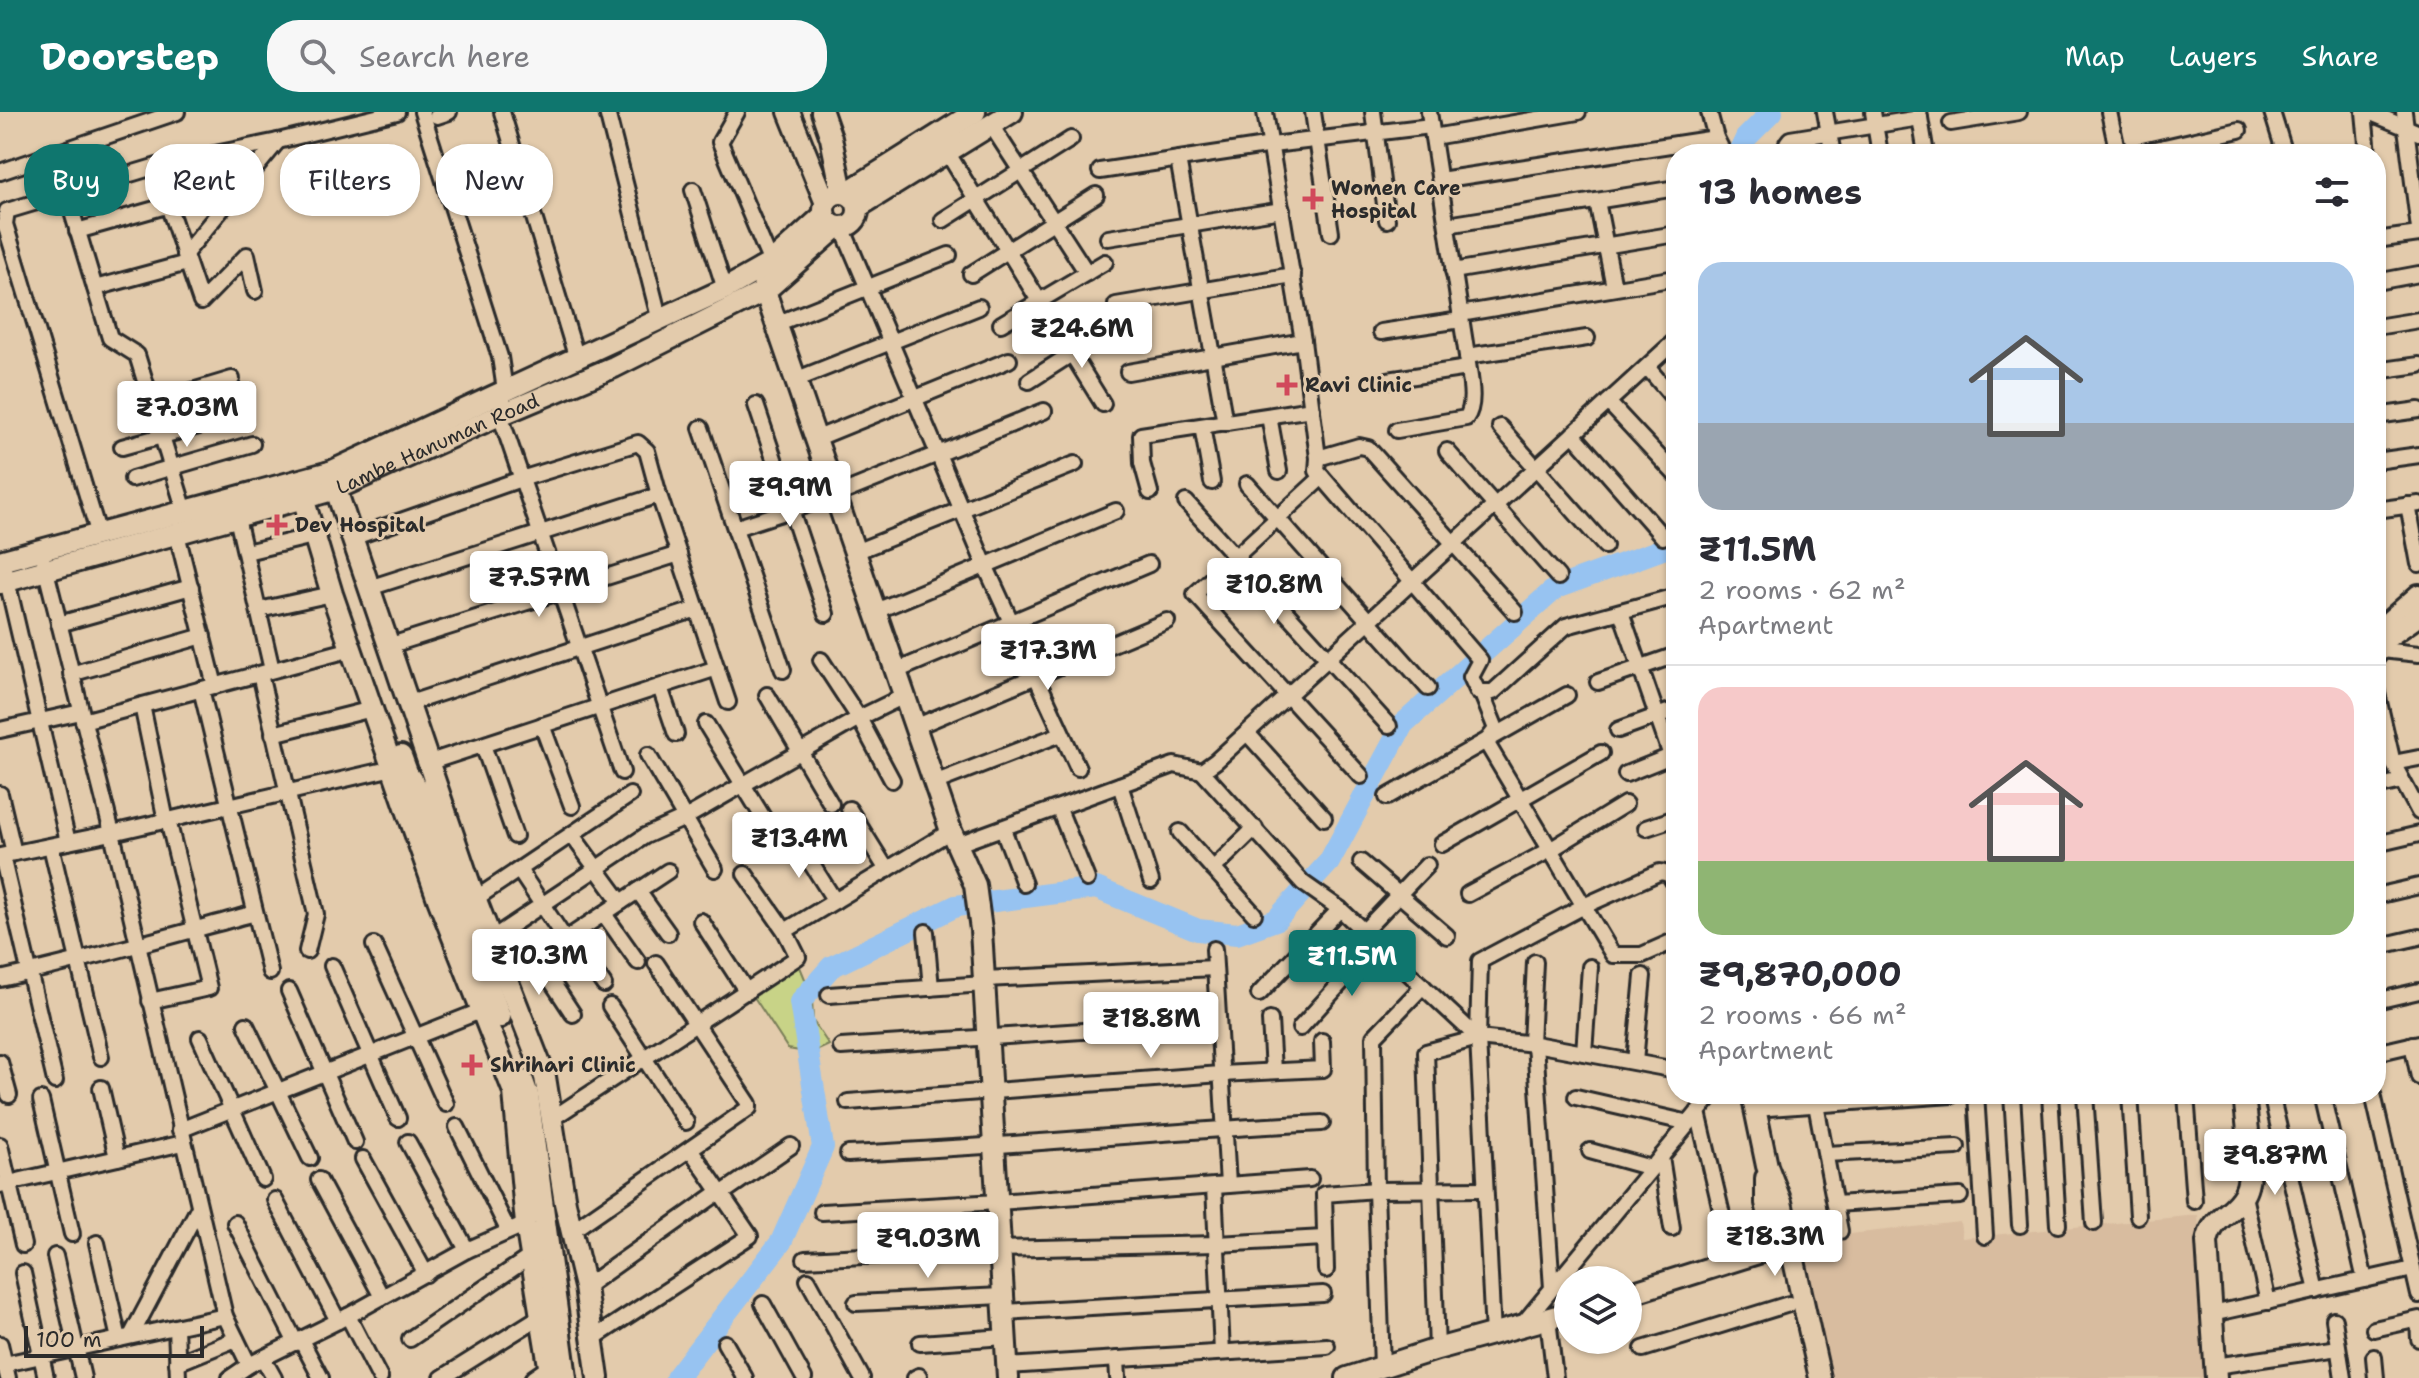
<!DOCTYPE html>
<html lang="en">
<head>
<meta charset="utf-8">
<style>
  :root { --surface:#fff; --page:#f7f7f7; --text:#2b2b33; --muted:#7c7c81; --line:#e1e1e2; --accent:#0f766e }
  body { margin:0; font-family:"Shantell Sans",sans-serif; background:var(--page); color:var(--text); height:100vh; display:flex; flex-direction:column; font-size:30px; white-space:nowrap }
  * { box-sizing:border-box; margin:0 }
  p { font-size:26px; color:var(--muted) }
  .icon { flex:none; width:44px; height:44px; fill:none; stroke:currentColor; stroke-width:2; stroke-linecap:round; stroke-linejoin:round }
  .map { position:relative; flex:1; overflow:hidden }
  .side { position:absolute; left:1666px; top:32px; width:720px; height:960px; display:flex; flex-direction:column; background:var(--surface); border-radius:32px; box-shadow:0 2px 6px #0004 }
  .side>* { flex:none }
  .top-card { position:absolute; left:24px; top:32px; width:760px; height:72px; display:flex; gap:16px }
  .buttons { position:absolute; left:1554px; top:1154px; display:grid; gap:16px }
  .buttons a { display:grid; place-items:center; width:88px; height:88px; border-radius:50%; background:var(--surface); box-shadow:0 2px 6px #0004; font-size:40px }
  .scale { position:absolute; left:24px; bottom:20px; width:180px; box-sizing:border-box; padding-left:8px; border:4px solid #2b2b2b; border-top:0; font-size:22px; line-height:28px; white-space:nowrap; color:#2b2b2b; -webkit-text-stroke:6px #e3cbac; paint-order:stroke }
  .price { position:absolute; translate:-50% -68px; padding:0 18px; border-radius:8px; background:#fff; color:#222; font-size:26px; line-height:52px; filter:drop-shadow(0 2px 4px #0008) }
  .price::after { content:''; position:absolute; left:50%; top:48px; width:24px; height:18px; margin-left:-12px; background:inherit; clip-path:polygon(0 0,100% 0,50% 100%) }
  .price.selected { background:var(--accent); color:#fff }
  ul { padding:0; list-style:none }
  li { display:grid; align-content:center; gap:16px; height:424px; padding:0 32px }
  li+li { border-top:2px solid var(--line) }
  li span { display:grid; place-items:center; height:248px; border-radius:24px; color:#555 }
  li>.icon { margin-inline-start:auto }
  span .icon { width:144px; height:144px; fill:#fffc; stroke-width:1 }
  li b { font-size:34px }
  h2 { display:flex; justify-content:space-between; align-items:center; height:96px; padding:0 32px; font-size:34px }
  .tag { padding:0 28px; border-radius:32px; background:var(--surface); box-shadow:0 2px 6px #0004; font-size:28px; line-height:72px }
  .tag.selected { background:var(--accent); color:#fff }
  header { display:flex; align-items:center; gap:48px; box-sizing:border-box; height:112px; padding:0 40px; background:var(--accent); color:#fff }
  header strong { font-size:38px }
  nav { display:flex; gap:44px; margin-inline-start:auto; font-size:28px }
  .search { width:560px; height:72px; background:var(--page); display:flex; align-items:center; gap:20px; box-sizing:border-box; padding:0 28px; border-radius:32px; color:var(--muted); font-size:30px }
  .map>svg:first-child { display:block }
</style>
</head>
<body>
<header>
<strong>Doorstep</strong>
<div class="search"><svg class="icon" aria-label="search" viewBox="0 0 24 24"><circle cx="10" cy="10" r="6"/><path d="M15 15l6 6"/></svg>Search here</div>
<nav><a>Map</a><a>Layers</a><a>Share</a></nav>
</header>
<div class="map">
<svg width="2419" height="1266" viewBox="0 0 2419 1266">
  <rect width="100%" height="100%" fill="#e3cbac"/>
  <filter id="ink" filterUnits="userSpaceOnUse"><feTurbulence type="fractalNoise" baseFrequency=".0125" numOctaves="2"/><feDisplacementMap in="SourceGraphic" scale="16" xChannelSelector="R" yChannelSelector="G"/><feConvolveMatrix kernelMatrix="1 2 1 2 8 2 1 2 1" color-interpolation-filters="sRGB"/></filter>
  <g filter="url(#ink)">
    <path fill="#d8bc9f" d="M2198,1103l12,163h-381l-34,-138 165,-18 2,16z"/>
    <path fill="#c8d387" stroke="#7a7f59" stroke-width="2" d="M798,850l14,34 1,25 16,24 -17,8 -24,-4 -36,-55z"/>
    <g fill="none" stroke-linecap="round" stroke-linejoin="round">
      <g stroke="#97c3f1" stroke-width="22">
        <path d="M1739,42l7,-16 26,-26"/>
        <path d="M676,1266l105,-136 42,-95 -23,-145 31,-35 125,-61 140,-18 102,42 39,4 39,-14 53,-58 74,-138 153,-136 115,-42 5,-10"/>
      </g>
      <g stroke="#2b2b2b" stroke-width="20">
        <g id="street">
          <path d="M422,0l78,245 5,33 -5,25 122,357"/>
          <path d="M502,0l75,247"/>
          <path d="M607,0l53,209"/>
          <path d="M737,0l-17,30 51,121"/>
          <path d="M1265,0l38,229 15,117 -1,13 163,189 -9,17 7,15h15l73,-66 110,-30"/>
          <path d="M1313,0l18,121"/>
          <path d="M1373,0l14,108"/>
          <path d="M1709,0l7,26 8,16"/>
          <path d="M1825,0l8,42"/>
          <path d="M1873,0l7,42"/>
          <path d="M1919,0l7,42"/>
          <path d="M2109,0l9,42"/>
          <path d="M2272,0l13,42"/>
          <path d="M2364,0l4,42"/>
          <path d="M2369,0l50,21"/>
          <path d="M2404,0l15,117"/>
          <path d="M437,4l12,-4"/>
          <path d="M1951,11l68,-11"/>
          <path d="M991,13l96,148"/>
          <path d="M1433,25l145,-25"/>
          <path d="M947,40l156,252"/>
          <path d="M1790,42l-3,-11 3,-4 130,-21"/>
          <path d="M2134,42l105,-24"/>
          <path d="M1178,47l47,264"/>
          <path d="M1100,59l172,-26 159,-19"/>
          <path d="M0,60l177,-60"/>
          <path d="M1440,68l276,-42"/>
          <path d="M693,78l32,99"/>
          <path d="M66,80l44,146 27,17 48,156"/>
          <path d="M1597,89l17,86"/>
          <path d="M168,93l33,97 46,-47 8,36"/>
          <path d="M943,108l128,-81"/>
          <path d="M1447,113l229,-37"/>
          <path d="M842,115l143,338 93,203"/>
          <path d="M77,119l167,-47"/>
          <path d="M1108,126l174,-28"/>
          <path d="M2376,128l43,-6"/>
          <path d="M184,143l94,-114"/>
          <path d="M1453,159l223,-37"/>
          <path d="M971,162l125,-79"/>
          <path d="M2376,170l43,-8"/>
          <path d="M95,176l92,-25"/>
          <path d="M1116,193l177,-30"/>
          <path d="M1460,202l216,-36"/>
          <path d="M776,212l173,-69"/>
          <path d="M1001,212l104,-62"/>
          <path d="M2376,215l43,-7"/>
          <path d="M1381,220l80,-12"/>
          <path d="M1467,244l120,-18"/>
          <path d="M1647,255l29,34"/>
          <path d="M2376,259l43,-6"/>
          <path d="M1128,260l175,-31"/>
          <path d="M795,268l184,-73"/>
          <path d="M1388,268l80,-12"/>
          <path d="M1029,269l86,-55"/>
          <path d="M1608,290l68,73"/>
          <path d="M152,291l80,-24"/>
          <path d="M756,293l70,209"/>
          <path d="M1269,304l10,55"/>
          <path d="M2376,304l43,-6"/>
          <path d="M1202,314l10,56"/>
          <path d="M1500,315l105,119"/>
          <path d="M701,316l82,242"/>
          <path d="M1397,318l69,-12c11,-15 3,-43 1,-62l-38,-244"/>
          <path d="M1573,322l90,103"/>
          <path d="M815,327l194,-79"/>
          <path d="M122,335l120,-33"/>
          <path d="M1447,339l111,126"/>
          <path d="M1318,346l41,-12 9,2 147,164"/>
          <path d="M2376,349l43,-6"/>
          <path d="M1322,365l-127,117 166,182"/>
          <path d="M132,367l120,-35"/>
          <path d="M1247,372l181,204"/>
          <path d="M1150,380l-8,-29 -1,-28 171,-26"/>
          <path d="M1186,390l203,224"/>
          <path d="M2408,393l11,59"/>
          <path d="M2376,398l43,-6"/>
          <path d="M237,406l35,152"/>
          <path d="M735,416l99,-32 210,-85"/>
          <path d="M177,422l38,152"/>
          <path d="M99,423l-94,-311 2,-13 150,-45 121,-25 119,-29"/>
          <path d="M352,426l169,-59 117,-36 9,8 12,44 69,207"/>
          <path d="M246,440l67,-16"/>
          <path d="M855,440l220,-88"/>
          <path d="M44,451l68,270 113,483 24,49 99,-49 119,-66 59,-26"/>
          <path d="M5,460l63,270"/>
          <path d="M369,476l290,-93"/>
          <path d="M259,498l73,-16"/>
          <path d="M876,499l240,-100"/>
          <path d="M1621,500l55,158"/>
          <path d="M59,512l132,-37"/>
          <path d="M388,534l291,-92"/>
          <path d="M2381,538l38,4"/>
          <path d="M821,548l38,58 33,62"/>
          <path d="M896,559l253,-107"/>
          <path d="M71,562l132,-38"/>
          <path d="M260,562l56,240 -9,37"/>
          <path d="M1598,570l78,-27"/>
          <path d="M660,575l16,47"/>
          <path d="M201,577l69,283"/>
          <path d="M2376,577l17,74 26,49"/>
          <path d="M1482,582l14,35 -10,13 127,213h29l34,-15"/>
          <path d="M767,583l64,109"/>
          <path d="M407,592l290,-95"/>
          <path d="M142,593l24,116"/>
          <path d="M83,609l269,-72"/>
          <path d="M706,612l66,108"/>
          <path d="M542,613l30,81"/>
          <path d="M915,615l252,-106"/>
          <path d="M0,618l81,-18"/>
          <path d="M1618,618l58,-21"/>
          <path d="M1247,621l77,85"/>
          <path d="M273,622l99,-25"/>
          <path d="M483,633l32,91"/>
          <path d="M648,643l67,114"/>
          <path d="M427,651l290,-95"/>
          <path d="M2393,651l26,-5"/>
          <path d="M1202,659l101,112 37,26 138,129 57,6 141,26"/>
          <path d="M1626,662l50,-20"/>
          <path d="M934,671l127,-49"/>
          <path d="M1120,673l31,96"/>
          <path d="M2376,675l26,-6"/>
          <path d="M0,682l14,59"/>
          <path d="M1387,685l180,-102"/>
          <path d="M849,697l38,61"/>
          <path d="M1059,697l28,70"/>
          <path d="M1646,716l30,-10"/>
          <path d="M1003,717l21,55"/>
          <path d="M1180,720l74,82"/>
          <path d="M572,723l49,67"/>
          <path d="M795,726l40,63"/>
          <path d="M958,732l216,-79 28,6 14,-10 460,-421"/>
          <path d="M1442,732l159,-91"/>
          <path d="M2376,732l43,-10"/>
          <path d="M51,734l50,211"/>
          <path d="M0,744l112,-23 281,-65"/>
          <path d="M2,744l53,225"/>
          <path d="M1361,750l86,74"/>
          <path d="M1213,757l42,-41"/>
          <path d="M519,758l46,69"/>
          <path d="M638,779l30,42"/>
          <path d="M1468,782l82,-44 75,-46"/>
          <path d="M2376,784l43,-10"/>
          <path d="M475,787l155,-104"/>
          <path d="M604,802l34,48"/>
          <path d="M701,809l46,71"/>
          <path d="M785,819l166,-100"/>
          <path d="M1364,819l63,-66"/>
          <path d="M926,820l5,56"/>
          <path d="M570,824l34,49"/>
          <path d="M491,827l154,-103 40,-18 174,-100 45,-22"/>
          <path d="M374,833l72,159"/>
          <path d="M2376,835l43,-10"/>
          <path d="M1214,837l14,236"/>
          <path d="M537,847l36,55"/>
          <path d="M332,854l66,152"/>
          <path d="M507,866l161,-107"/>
          <path d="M0,867c86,-19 170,-43 255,-66"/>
          <path d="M984,867l231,-11"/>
          <path d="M289,879l66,151"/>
          <path d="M1259,882l81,-85"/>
          <path d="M829,883l155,-11"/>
          <path d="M150,889l59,-13 -41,-168"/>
          <path d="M2376,889l43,-10"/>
          <path d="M610,894l76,116"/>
          <path d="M1270,908l3,51"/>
          <path d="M246,913l64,133"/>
          <path d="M1300,916l77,-85"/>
          <path d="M200,926l63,141"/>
          <path d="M1531,931l4,-81"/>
          <path d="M1535,932l17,244"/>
          <path d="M2412,932l7,33"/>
          <path d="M841,935l377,-25"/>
          <path d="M1584,941l6,-86"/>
          <path d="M2376,941l43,-10"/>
          <path d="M0,950l9,33"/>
          <path d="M1635,950l8,-86"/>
          <path d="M101,976l16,70"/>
          <path d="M1814,982l26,137"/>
          <path d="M1976,982l9,142"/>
          <path d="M2012,982l8,131"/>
          <path d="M2050,982l8,131"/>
          <path d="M2085,982l9,129"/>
          <path d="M2130,982l8,122"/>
          <path d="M2186,982l8,107"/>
          <path d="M2271,982l46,197"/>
          <path d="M2322,982l43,186"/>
          <path d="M2373,982l46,201"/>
          <path d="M1576,985l113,26"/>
          <path d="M41,988l31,134"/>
          <path d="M848,990l373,-28 102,-5 -1,-28"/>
          <path d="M1755,997l197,-14"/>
          <path d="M1698,1000l35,149"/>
          <path d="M553,1006l245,-161 -13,-26 -40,-57"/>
          <path d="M457,1015l51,103"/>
          <path d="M180,1018l303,-120"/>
          <path d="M408,1030l59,108"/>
          <path d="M0,1033l23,100"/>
          <path d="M1590,1039l61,17"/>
          <path d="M848,1042c158,-7 316,-23 474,-31"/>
          <path d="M1826,1042l131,-7"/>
          <path d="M1661,1045l11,71"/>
          <path d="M363,1047l63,115"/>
          <path d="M319,1068l63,117"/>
          <path d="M0,1073l183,-42"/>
          <path d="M1214,1075l8,165"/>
          <path d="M721,1082l70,-48"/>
          <path d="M2244,1084l24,106"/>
          <path d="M275,1088l63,121"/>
          <path d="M1835,1092l125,-8"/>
          <path d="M822,1100l176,-10 312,-23"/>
          <path d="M235,1111l61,120"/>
          <path d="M573,1118l176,-122v-4l-93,-141"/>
          <path d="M97,1131l22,96"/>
          <path d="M55,1144l28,122"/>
          <path d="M805,1147l194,-10 218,-5 107,-6"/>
          <path d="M1326,1158l-2,-76 52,-4 109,-1"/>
          <path d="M23,1161l23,105"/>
          <path d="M808,1168l54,98"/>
          <path d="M585,1175l134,-95"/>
          <path d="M856,1191l146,-7"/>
          <path d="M763,1192l41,74"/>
          <path d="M1003,1200l320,-18"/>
          <path d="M2212,1202l201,-45"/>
          <path d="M348,1204l32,62"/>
          <path d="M1548,1207l7,59"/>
          <path d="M2334,1208l9,58"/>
          <path d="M2418,1208l1,19"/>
          <path d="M1522,1213l191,-231"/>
          <path d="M176,1215l2,51"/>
          <path d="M2374,1217l45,-10"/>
          <path d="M1493,1223l-15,-297 2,-77 104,-55 76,-34 9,2 7,12"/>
          <path d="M131,1224l67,-127"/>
          <path d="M410,1227l121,-83"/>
          <path d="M592,1227l158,-103 -59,-86"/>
          <path d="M301,1228l20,38"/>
          <path d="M725,1231l20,35"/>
          <path d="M920,1231l85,-6"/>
          <path d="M0,1232l8,34"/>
          <path d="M1437,1237l-11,-297 52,-14"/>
          <path d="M1643,1237l146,-45"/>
          <path d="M2374,1245l2,21"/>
          <path d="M1117,1247l1,19"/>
          <path d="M264,1248l10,18"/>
          <path d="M177,1251l59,-24"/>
          <path d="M0,1253l225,-49"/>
          <path d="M1007,1254l320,-20"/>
          <path d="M2215,1254l123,-18"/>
          <path d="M1382,1255l-6,-177 -2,-153 49,-51"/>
          <path d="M230,1266l19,-13"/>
          <path d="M442,1266l99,-62"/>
          <path d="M533,1266l16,-11"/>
          <path d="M915,1266l4,-2"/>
        </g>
      </g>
      <g stroke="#2b2b2b" stroke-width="26">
        <g id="secondary">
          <path d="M789,0l36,89"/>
          <path d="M822,0l9,26 11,54"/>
          <circle cx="841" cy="98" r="17"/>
          <path d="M846,81l129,-81"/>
          <path d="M858,95l154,-95"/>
          <path d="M761,157l4,22 186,540 24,54 6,45 27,448"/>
          <path d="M330,360l140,413 75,192 20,126 20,84 13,91"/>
          <path d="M298,369l34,113 106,305 76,193 12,132 25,154"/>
          <path d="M0,449l330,-89 395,-183 46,-26 53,-48"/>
          <path id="s1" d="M0,471l336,-94 164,-74 114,-48 151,-76 72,-64"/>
          <path d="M2376,521l43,-38"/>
          <path d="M2376,521l5,4 2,7 -7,10"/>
          <path d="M2389,524l30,-21"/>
          <path d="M401,644l7,19 9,13 83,229"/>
          <path d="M523,969l5,14 38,283"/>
          <path d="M1752,982l15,72 14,36 39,176"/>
          <path d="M1766,1066v25l10,41"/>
          <path d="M1628,1182l149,-47 12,-1"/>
          <path d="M1347,1266l90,-29 131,-36"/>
          <path d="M2216,1266l-9,-136c5,-26 26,-27 37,-48 12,-21 2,-75 0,-100"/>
        </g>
      </g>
      <use href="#street" stroke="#e3cbac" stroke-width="14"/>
      <use href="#secondary" stroke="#e3cbac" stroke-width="20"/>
    </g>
  </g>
  <g fill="#d1495b" stroke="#e3cbac" stroke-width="3">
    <path d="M1309 75h8v8h8v8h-8v8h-8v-8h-8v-8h8z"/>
    <path d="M1283 261h8v8h8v8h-8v8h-8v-8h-8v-8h8z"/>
    <path d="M273 401h8v8h8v8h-8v8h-8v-8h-8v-8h8z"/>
    <path d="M468 941h8v8h8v8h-8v8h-8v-8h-8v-8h8z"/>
  </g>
  <g text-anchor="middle" stroke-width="6" stroke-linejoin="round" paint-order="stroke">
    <g font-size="20" font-weight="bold" fill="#2b2b2b" stroke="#e3cbac" text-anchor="start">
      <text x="1331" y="83">Women Care<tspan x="1331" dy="23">Hospital</tspan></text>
      <text x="1305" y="280">Ravi Clinic</text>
      <text x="295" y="420">Dev Hospital</text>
      <text x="490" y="960">Shrihari Clinic</text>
    </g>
    <g font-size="20" fill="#2b2b2b" stroke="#e3cbac">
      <text dy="7" stroke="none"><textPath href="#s1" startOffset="460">Lambe Hanuman Road</textPath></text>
    </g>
  </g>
</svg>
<div class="buttons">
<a><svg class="icon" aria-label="layers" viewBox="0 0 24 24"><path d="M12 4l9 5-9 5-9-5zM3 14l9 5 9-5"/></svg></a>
</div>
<div class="scale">100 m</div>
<b class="price" style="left:1082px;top:258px">₹24.6M</b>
<b class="price" style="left:187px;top:337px">₹7.03M</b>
<b class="price" style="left:790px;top:417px">₹9.9M</b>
<b class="price" style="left:539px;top:507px">₹7.57M</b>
<b class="price" style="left:1274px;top:514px">₹10.8M</b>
<b class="price" style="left:1048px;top:580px">₹17.3M</b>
<b class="price" style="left:799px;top:768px">₹13.4M</b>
<b class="price" style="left:539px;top:885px">₹10.3M</b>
<b class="price selected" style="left:1352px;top:886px">₹11.5M</b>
<b class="price" style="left:1151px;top:948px">₹18.8M</b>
<b class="price" style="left:2275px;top:1085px">₹9.87M</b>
<b class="price" style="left:1775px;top:1166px">₹18.3M</b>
<b class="price" style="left:928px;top:1168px">₹9.03M</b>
<div class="top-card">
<a class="tag selected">Buy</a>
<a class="tag">Rent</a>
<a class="tag">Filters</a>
<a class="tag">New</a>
</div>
<section class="side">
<h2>13 homes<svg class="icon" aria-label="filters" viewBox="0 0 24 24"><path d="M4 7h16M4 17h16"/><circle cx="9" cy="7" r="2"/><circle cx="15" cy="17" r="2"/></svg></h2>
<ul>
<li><span style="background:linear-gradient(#a9c7e8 65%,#9aa5b1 0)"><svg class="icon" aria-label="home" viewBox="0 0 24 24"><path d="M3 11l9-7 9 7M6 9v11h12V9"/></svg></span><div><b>₹11.5M</b><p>2 rooms · 62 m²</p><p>Apartment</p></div></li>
<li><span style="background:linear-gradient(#f6c9c9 70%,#8fb573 0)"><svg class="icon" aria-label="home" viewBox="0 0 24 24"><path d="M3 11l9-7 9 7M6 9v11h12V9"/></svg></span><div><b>₹9,870,000</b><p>2 rooms · 66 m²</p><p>Apartment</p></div></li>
</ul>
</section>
</div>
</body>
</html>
